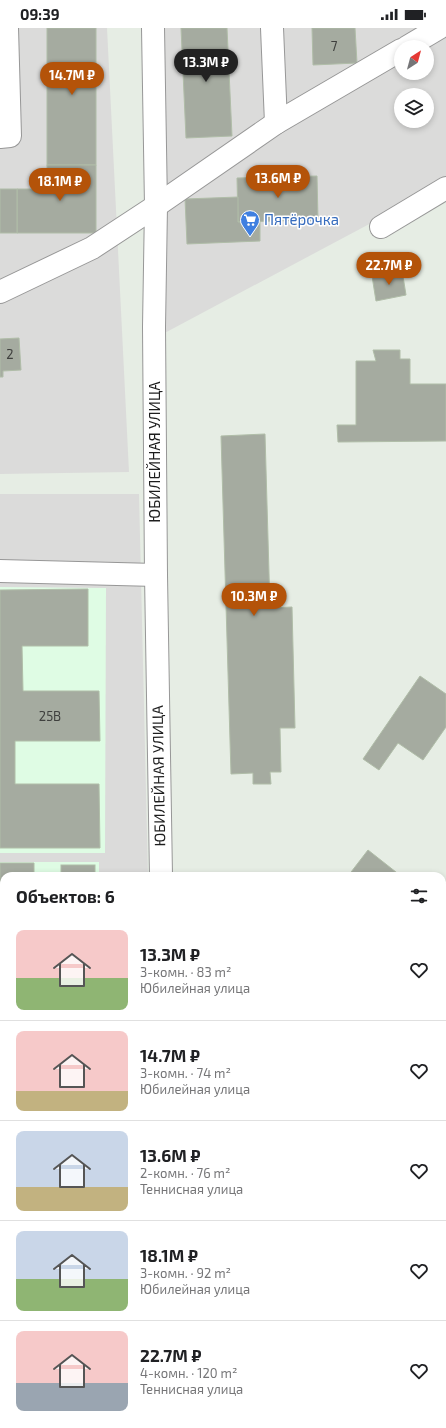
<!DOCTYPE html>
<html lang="ru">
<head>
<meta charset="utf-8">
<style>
  :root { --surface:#fff; --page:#f6f6f6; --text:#202124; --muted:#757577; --line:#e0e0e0; --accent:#b45309 }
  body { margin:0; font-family:"Exo 2",sans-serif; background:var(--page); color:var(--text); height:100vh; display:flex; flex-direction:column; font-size:15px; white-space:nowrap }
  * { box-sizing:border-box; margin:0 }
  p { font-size:13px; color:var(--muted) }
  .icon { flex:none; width:22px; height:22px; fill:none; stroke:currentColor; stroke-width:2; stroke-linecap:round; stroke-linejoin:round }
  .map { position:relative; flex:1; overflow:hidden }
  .sheet { position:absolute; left:0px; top:844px; width:446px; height:556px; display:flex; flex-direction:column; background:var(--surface); border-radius:12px 12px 0 0; box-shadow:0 2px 6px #0003 }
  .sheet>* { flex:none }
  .needle { width:26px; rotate:36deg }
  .controls { position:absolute; left:394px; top:12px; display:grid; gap:8px }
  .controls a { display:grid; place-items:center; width:40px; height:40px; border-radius:50%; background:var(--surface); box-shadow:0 2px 6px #0003; font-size:20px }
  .price { position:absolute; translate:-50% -34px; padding:0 9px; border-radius:14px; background:var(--accent); color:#fff; font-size:13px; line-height:26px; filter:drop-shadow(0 1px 2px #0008) }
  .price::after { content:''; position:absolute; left:50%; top:24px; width:12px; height:9px; margin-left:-6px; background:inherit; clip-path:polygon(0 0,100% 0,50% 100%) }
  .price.active { background:#222; color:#fff }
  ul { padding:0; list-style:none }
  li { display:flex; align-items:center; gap:12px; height:100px; padding:0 16px }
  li+li { border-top:1px solid var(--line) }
  li span { display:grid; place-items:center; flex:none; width:112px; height:80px; border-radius:8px; color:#555 }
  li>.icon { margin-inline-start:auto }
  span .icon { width:48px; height:48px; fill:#fffc; stroke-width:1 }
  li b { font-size:17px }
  h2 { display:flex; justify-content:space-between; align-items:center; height:48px; padding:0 16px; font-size:17px }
  .status { display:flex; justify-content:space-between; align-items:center; height:28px; padding:0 20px; background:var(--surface); direction:ltr }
  .status svg { height:11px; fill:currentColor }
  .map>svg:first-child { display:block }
</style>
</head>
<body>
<div class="status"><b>09:39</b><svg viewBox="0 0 49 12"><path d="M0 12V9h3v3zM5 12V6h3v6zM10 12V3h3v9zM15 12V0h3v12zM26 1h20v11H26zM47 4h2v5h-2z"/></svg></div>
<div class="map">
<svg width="446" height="1400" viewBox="0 0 446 1400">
  <rect width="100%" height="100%" fill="#e6ede4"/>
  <g fill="#dbdbda" fill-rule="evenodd">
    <path d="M0,0h107l22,444 -129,2z"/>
    <path d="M142,0h304v153l-56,32 -231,123zM401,19h26v26h-26zM401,67h26v26h-26z"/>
    <path d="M0,466h139l9,382h-144v354h-4z"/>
  </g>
  <path fill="#e6dcd7" d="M0,1320h4v76h101l-4,4h-101z"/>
  <g fill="#dffce4">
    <path d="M0,559l106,1 -1,265h-105z"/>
    <path d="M0,834h99v14h-95v216h-4z"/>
  </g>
  <g fill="#a5aba0" stroke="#b0bda8">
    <rect x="47" y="0" width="49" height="137"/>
    <path d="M181,0h46l5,108 -46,2z"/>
    <path d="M312,0h43l2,35 -44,2z"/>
    <path d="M47,137h49v68h-79v-44h30z"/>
    <path d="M317,148l1,44 -80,2 -1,-44z"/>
    <rect x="0" y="161" width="17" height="44"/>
    <path d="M238,169v25h22v19l-73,3 -2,-45z"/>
    <path d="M402,242l4,25 -30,6 -4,-25z"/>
    <path d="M19,310l2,32 -18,1v6h-3v-38z"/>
    <path d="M373,322h27v9h10v25h36v57l-108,1 -1,-17h19v-64h20z"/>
    <path d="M265,406l5,174 22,-1 3,121h-15l1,44h-11l1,12h-18v-11l-22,1 -10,-338z"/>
    <path d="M88,561v57h-66l1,45h76l1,50h-85v43h84l1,64h-100v-258z"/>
    <path d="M420,648l26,18v33l-23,33 -25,-17 -19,27 -16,-11z"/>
    <path d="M368,822l33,26h-53z"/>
    <path d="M0,835h34v12l8,1h-38v29l-4,1z"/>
    <rect x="61" y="837" width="34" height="11"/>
    <path d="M446,855v89l-4,5v-89z"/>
    <path d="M442,1072l4,5v26l-4,-5z"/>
    <rect x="1" y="1176" width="3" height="23"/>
    <rect x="0" y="1278" width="4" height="34"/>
    <rect x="0" y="1338" width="4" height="24"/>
    <path d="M0,1380h4v16h50v4h-54z"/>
  </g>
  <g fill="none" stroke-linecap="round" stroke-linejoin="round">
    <g stroke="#979797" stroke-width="24">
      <g id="minor">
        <path d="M153,0l3,178 -2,121 2,248 5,301"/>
        <path d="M272,0l4,95"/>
        <path d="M407,19l32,-19"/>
        <path d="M0,109l10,-1 -3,-108"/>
        <path d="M381,199l65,-39"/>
        <path d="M0,264l92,-44 64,-42 120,-83 125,-73"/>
        <path d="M0,543l156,4"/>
        <path d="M0,1244h4"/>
        <path d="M442,1335l4,-1"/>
      </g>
    </g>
    <use href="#minor" stroke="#fff" stroke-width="22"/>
  </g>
  <defs>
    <g id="supermarket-pin" transform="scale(1)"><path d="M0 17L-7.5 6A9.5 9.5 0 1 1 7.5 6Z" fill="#3f7fe0" stroke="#fff"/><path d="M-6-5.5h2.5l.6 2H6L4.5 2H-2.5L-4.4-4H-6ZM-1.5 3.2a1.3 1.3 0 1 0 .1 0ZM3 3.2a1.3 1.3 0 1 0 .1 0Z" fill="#fff"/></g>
  </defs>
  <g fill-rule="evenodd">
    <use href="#supermarket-pin" x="250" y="192"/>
  </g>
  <g text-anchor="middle" stroke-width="3" stroke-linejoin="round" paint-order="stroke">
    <g font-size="13" fill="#3f403e">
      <text x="334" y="23">7</text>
      <text x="10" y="331">2</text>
      <text x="50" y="693">25В</text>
    </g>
    <g font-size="15" fill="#366cbe" stroke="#fff" text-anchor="start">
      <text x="264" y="197">Пятёрочка</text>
    </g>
    <g font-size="15" fill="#1d1d1d" stroke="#fff">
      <text transform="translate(155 424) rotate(-90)" y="5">ЮБИЛЕЙНАЯ УЛИЦА</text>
      <text transform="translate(159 748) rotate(-91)" y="5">ЮБИЛЕЙНАЯ УЛИЦА</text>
    </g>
  </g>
</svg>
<div class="controls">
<a><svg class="needle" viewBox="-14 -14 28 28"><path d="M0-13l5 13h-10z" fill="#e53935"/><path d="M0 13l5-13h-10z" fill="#757577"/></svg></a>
<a><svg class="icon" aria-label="layers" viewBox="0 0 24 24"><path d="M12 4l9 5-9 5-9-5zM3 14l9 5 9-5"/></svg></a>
</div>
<b class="price active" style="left:206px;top:55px">13.3M ₽</b>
<b class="price" style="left:72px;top:68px">14.7M ₽</b>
<b class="price" style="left:278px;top:171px">13.6M ₽</b>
<b class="price" style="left:60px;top:174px">18.1M ₽</b>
<b class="price" style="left:389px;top:258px">22.7M ₽</b>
<b class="price" style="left:254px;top:589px">10.3M ₽</b>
<section class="sheet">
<h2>Объектов: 6<svg class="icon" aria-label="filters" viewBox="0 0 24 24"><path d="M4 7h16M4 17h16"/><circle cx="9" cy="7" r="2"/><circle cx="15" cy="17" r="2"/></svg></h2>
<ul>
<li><span style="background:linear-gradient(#f6c9c9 60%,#8fb573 0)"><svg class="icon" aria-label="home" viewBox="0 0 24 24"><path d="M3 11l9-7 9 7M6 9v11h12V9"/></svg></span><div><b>13.3M ₽</b><p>3-комн. · 83 m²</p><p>Юбилейная улица</p></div><svg class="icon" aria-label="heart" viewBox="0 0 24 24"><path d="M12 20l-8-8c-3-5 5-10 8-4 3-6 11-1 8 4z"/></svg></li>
<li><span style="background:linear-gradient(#f6c9c9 75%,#c2b280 0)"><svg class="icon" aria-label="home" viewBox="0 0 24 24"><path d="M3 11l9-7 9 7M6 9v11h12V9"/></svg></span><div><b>14.7M ₽</b><p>3-комн. · 74 m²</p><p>Юбилейная улица</p></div><svg class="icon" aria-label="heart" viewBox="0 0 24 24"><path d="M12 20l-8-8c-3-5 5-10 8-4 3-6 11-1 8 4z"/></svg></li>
<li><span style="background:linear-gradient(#c9d6e8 70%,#c2b280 0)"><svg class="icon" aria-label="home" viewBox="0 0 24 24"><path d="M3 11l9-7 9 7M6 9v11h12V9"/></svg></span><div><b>13.6M ₽</b><p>2-комн. · 76 m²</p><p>Теннисная улица</p></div><svg class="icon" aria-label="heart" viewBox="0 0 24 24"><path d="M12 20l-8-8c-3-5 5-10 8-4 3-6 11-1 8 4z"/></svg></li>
<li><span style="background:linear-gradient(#c9d6e8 60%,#8fb573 0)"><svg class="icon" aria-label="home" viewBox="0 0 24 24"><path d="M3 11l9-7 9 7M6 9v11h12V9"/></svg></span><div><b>18.1M ₽</b><p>3-комн. · 92 m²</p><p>Юбилейная улица</p></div><svg class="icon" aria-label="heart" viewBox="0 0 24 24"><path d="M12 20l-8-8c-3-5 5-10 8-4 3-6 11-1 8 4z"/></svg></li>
<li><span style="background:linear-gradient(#f6c9c9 65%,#9aa5b1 0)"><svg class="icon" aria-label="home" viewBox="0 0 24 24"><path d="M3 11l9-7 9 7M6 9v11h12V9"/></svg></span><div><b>22.7M ₽</b><p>4-комн. · 120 m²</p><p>Теннисная улица</p></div><svg class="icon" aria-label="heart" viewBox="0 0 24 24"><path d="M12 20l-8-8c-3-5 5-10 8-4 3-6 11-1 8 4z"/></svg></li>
</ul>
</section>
</div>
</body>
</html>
